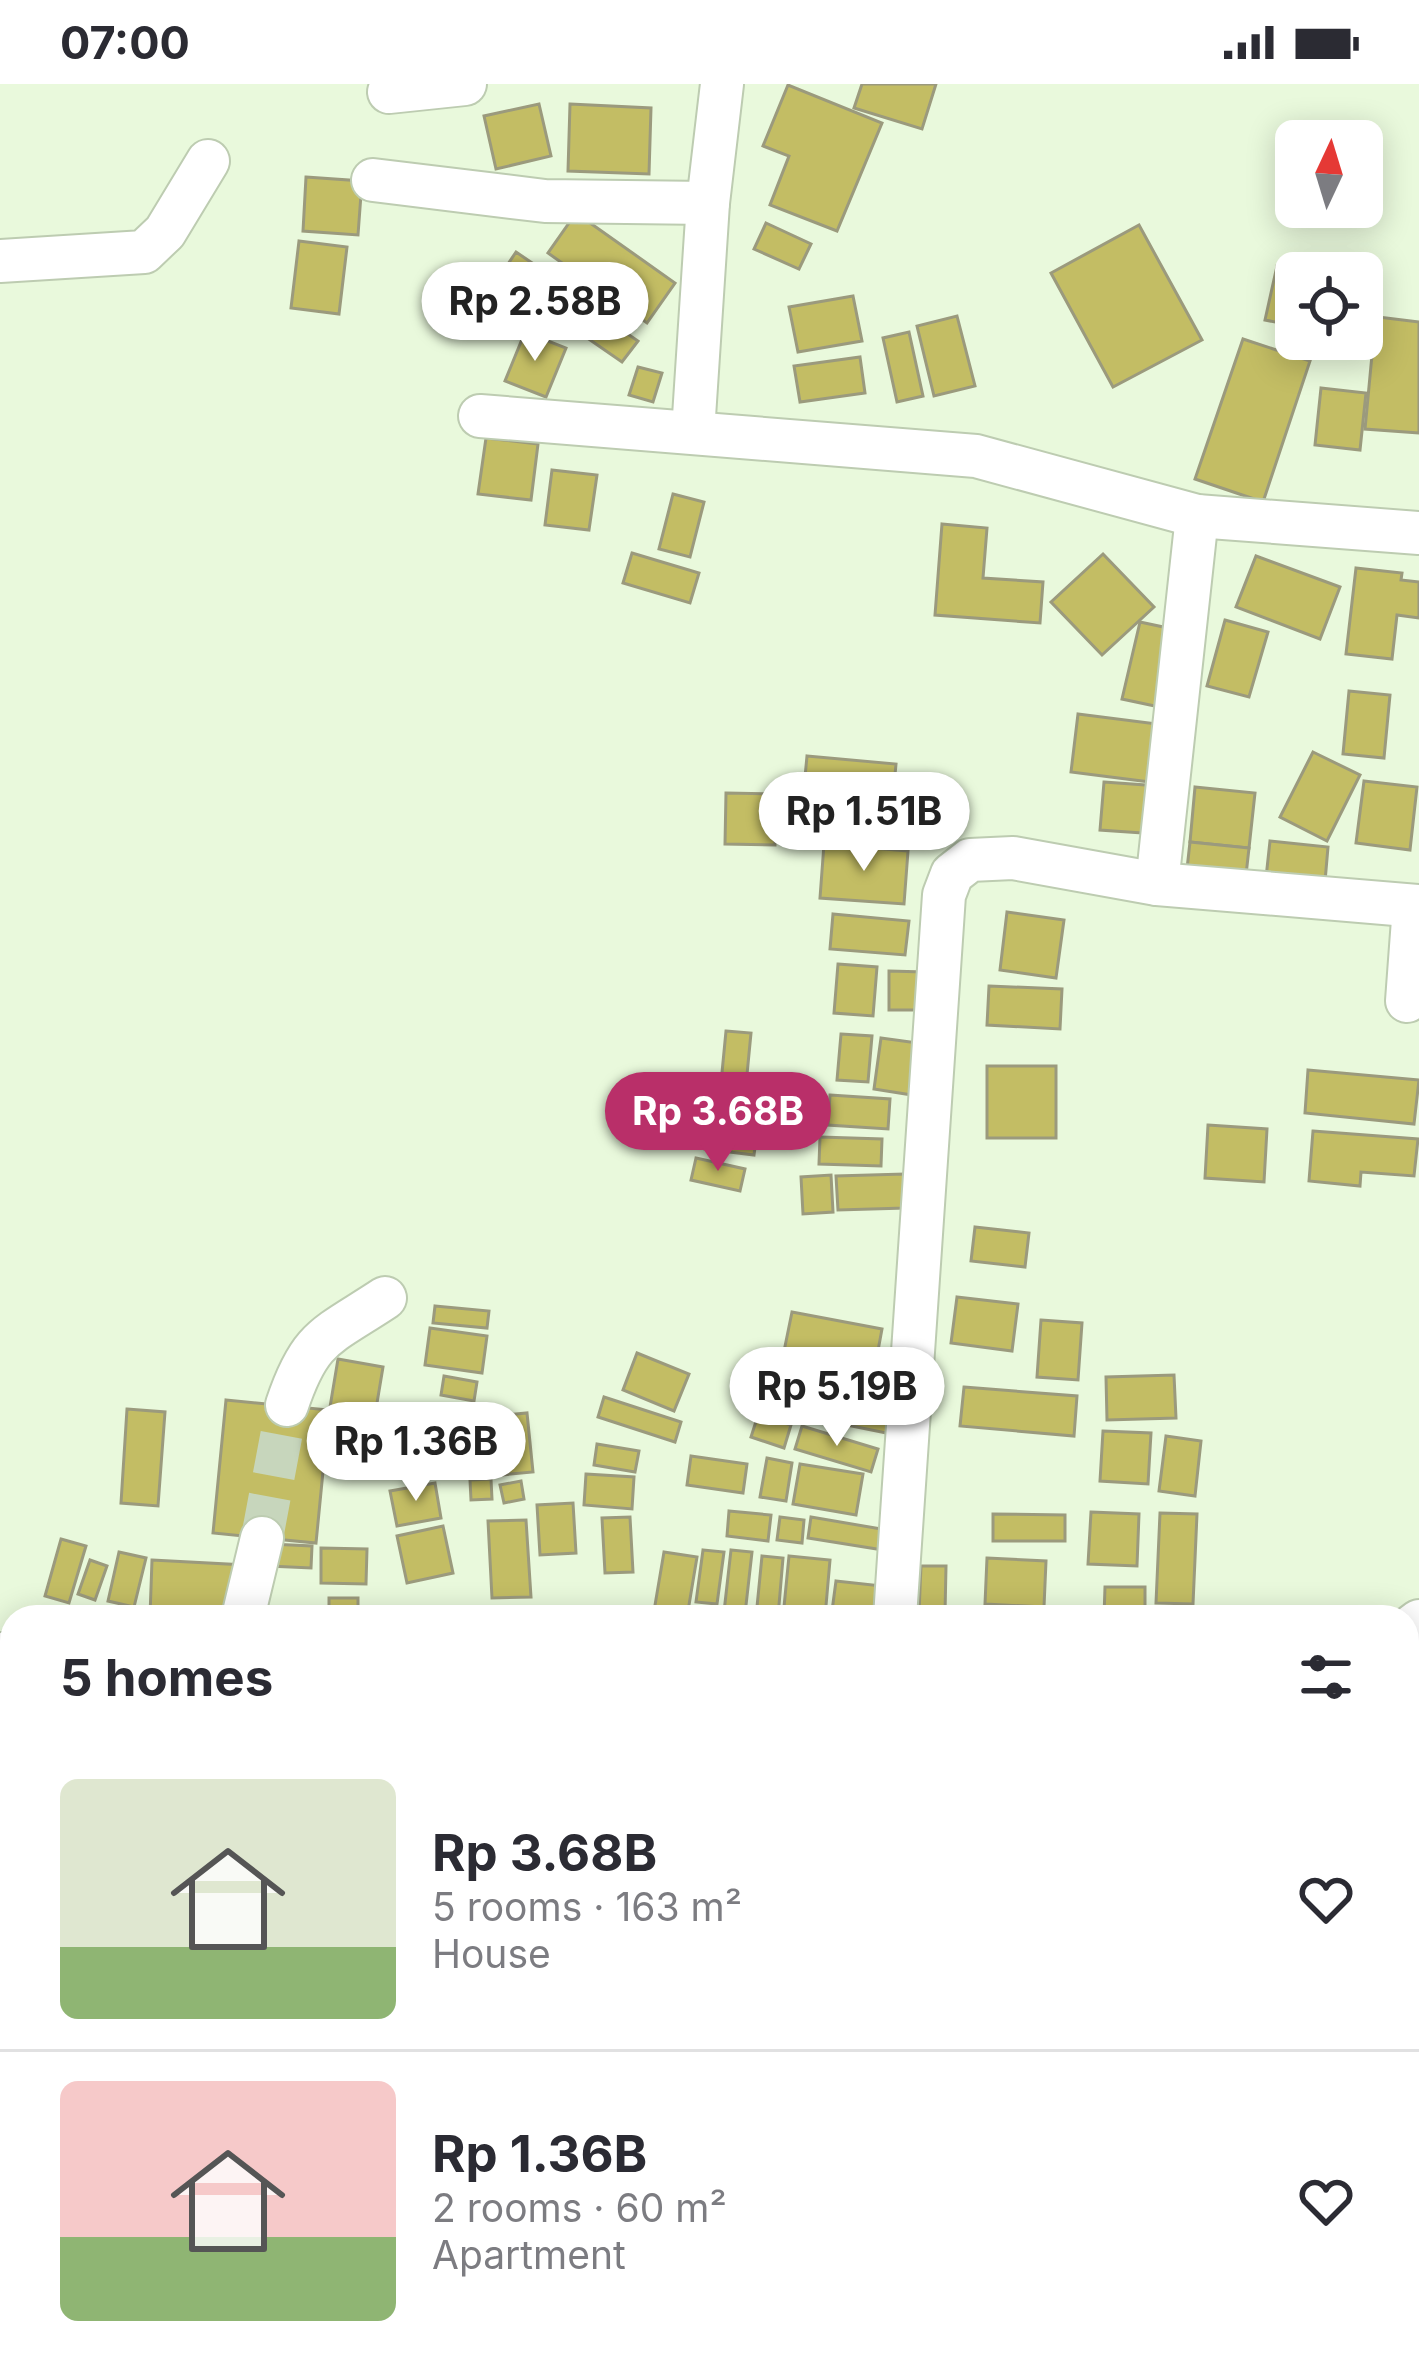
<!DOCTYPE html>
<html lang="en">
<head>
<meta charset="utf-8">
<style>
  :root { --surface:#fff; --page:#f7f7f7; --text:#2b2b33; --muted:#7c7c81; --line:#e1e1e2; --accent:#b92f69 }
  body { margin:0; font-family:Inter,sans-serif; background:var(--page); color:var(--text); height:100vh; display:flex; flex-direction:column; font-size:45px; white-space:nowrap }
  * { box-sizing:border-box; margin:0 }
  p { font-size:39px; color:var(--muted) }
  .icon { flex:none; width:66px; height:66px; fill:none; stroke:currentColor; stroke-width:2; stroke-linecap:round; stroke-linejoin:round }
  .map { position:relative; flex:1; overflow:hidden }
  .panel { position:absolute; left:0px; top:1521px; width:1419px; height:768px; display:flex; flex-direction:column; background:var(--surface); border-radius:36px 36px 0 0; box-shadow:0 6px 30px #0003 }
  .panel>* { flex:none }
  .needle { width:78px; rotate:4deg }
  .buttons { position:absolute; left:1275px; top:36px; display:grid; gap:24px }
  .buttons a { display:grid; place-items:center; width:108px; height:108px; border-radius:18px; background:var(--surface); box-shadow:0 6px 30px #0003; font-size:60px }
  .price { position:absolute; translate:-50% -102px; padding:0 27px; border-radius:42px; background:#fff; color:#222; font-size:39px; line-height:78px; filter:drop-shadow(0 3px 6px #0008) }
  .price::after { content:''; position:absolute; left:50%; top:72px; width:36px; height:27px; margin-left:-18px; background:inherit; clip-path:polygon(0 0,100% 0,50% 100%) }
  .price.current { background:var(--accent); color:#fff }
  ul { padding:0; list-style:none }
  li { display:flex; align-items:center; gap:36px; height:300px; padding:0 60px }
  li+li { border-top:3px solid var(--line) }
  li span { display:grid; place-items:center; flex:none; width:336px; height:240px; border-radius:18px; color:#555 }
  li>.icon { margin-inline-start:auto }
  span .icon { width:144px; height:144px; fill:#fffc; stroke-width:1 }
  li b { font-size:51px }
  h2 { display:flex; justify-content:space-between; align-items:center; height:144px; padding:0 60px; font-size:51px }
  .status { display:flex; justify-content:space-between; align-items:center; height:84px; padding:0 60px; background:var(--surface); direction:ltr }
  .status svg { height:33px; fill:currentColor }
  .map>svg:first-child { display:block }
</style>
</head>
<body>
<div class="status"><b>07:00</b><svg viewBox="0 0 49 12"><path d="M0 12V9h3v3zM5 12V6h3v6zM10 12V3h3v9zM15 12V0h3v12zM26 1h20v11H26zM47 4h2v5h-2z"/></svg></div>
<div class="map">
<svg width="1419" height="2289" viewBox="0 0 1419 2289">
  <rect width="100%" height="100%" fill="#e9f9dc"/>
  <g fill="#c3bd64" stroke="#9b9a7d" stroke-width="3">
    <path d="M862,0h74l-14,45 -68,-21z"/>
    <path d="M788,1l94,38 -45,108 -67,-26 19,-49 -26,-10z"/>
    <path d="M539,20l12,52 -55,13 -12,-53z"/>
    <path d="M570,20l81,4 -2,66 -81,-3z"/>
    <path d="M306,93l56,4 -4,54 -55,-4z"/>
    <path d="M576,129l99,70 -28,40 -99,-70z"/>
    <path d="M766,139l45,21 -12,25 -45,-20z"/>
    <path d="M1139,141l63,115 -89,47 -62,-114z"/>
    <path d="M299,157l48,6 -8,67 -48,-6z"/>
    <path d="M516,168l22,15 -21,33 -23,-15z"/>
    <path d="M1277,182l30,7h-11v53l-31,-6z"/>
    <path d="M551,197l87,60 -16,21 -87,-60z"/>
    <path d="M459,201l41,19 -12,26 -41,-18z"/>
    <path d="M853,212l9,45 -64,11 -9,-45z"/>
    <path d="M1362,231l57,7v111l-54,-4 7,-74 -21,-3 2,-13h9z"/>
    <path d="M957,232l18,70 -41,10 -17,-70z"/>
    <path d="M525,248l41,16 -20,49 -41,-16z"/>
    <path d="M909,248l14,64 -26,6 -14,-64z"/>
    <path d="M1243,255l67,22 -47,141 -68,-23z"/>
    <path d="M860,273l5,36 -65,9 -6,-36z"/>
    <path d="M638,283l24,6 -9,29 -24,-7z"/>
    <path d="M1321,304l45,5 -6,57 -45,-5z"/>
    <path d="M486,354l52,6 -7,56 -53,-6z"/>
    <path d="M552,386l45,5 -8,55 -44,-5z"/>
    <path d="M673,410l31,8 -14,55 -31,-8z"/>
    <path d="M942,440l45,4 -4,50 60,4 -3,41 -105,-8z"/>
    <path d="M632,469l67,20 -9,30 -67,-20z"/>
    <path d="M1103,470l51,53 -52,48 -51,-53z"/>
    <path d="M1256,472l84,31 -20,52 -84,-32z"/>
    <path d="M1356,484l46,5 -1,7 18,2v36l-22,-3 -5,44 -46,-5z"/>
    <path d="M1225,536l43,12 -19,65 -42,-11z"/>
    <path d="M1140,538l42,9 -18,77 -42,-9z"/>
    <path d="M1349,607l41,4 -6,63 -41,-4z"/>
    <path d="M1078,630l79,10 -7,58 -79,-10z"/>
    <path d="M1313,668l47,23 -33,66 -47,-24z"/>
    <path d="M807,672l89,8 -4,42 -89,-8z"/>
    <path d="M1364,697l53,6 -7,63 -54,-7z"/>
    <path d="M1104,698l55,4 -3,48 -56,-4z"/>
    <path d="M1195,703l60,6 -6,55 -59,-6z"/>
    <path d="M726,709l50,1 -1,51 -50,-1z"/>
    <path d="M824,722l90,7 -3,29 -89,-7z"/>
    <path d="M1270,757l58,6 -4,46 -59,-6z"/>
    <path d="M1190,758l59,6 -4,36 -59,-6z"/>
    <path d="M824,760l84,7 -4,53 -84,-6z"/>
    <path d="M1007,828l57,8 -8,58 -56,-8z"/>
    <path d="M833,830l76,7 -4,34 -75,-6z"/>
    <path d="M838,880l39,3 -4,49 -39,-3z"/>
    <path d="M889,887l35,1v38h-35z"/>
    <path d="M989,902l73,3 -2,40 -73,-4z"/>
    <path d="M726,947l25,2 -5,52 -25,-2z"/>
    <path d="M841,950l31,2 -4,46 -31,-2z"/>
    <path d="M881,954l44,6 -7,52 -44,-7z"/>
    <rect x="987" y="982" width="69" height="72"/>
    <path d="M1308,986l111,10 -5,44 -109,-11z"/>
    <path d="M830,1011l60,4 -2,30 -60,-4z"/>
    <path d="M709,1041l48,7 -3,23 -49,-6z"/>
    <path d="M1208,1041l59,4 -3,53 -59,-4z"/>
    <path d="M1313,1047l105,8 -4,37 -53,-4 -1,14 -51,-5z"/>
    <path d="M820,1053l62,2 -1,27 -62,-2z"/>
    <path d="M696,1074l49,11 -5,22 -49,-11z"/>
    <path d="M904,1090l1,34 -67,2 -2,-34z"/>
    <path d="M831,1091l2,37 -30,2 -2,-37z"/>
    <path d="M975,1143l54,6 -4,34 -54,-6z"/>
    <path d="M957,1213l61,7 -6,47 -61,-8z"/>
    <path d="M435,1222l54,5 -2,17 -54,-5z"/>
    <path d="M792,1228l90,17 -10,54 -91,-17z"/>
    <path d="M1041,1236l41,3 -4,57 -41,-3z"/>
    <path d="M430,1244l57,8 -5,37 -57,-8z"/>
    <path d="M637,1269l52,21 -15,37 -51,-21z"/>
    <path d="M338,1275l45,8 -8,48 -45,-8z"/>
    <path d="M1174,1291l2,43 -69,2 -1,-43z"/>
    <path d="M444,1292l33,6 -3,19 -33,-6z"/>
    <path d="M772,1301l128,26 -4,24 -128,-26z"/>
    <path d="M964,1303l113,9 -3,40 -114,-10z"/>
    <path d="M604,1313l77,25 -6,20 -77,-25z"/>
    <path d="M226,1316l103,10 -13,133 -103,-10z"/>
    <path d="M127,1325l38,3 -7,94 -37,-3z"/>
    <path d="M527,1329l6,59 -32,3 -6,-59z"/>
    <path d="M758,1331l33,10 -7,23 -33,-11z"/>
    <path d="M337,1337l48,7 -4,28 -48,-7z"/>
    <path d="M802,1342l76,23 -7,23 -76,-23z"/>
    <path d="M1103,1347l48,2 -3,51 -48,-3z"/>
    <path d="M1166,1352l35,5 -6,55 -36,-5z"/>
    <path d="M597,1360l42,7 -4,21 -41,-7z"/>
    <path d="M407,1368l23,2 -1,16 -23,-1z"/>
    <path d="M489,1368l1,16 -27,3 -2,-16z"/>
    <path d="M691,1372l56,8 -4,29 -56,-8z"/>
    <path d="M767,1374l25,5 -6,38 -26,-4z"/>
    <path d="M800,1380l63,10 -7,41 -63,-11z"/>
    <path d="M586,1390l48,3 -2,32 -48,-4z"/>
    <path d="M491,1395l1,20 -21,1 -1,-20z"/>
    <path d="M521,1397l3,18 -20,4 -4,-18z"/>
    <path d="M435,1399l6,35 -44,8 -7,-35z"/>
    <path d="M573,1419l3,50 -36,2 -3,-50z"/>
    <path d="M729,1427l42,4 -3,26 -41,-5z"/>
    <path d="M1091,1428l48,2 -2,52 -49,-2z"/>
    <path d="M1160,1429l37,1 -4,90 -37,-1z"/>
    <path d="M993,1430l72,1v26h-72z"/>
    <path d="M630,1433l3,55 -28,1 -3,-55z"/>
    <path d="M780,1433l24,3 -2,23 -25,-3z"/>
    <path d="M811,1433l76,13 -4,20 -75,-12z"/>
    <path d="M526,1436l5,77 -39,1 -4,-77z"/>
    <path d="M443,1442l10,47 -46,10 -10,-47z"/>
    <path d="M61,1455l25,7 -17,57 -24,-7z"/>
    <path d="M270,1460l42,2 -1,22 -42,-2z"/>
    <path d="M321,1464l46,1 -1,35 -45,-1z"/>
    <path d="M703,1466l21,2 -7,52 -21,-2z"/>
    <path d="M731,1466l21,2 -7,62 -21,-2z"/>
    <path d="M119,1468l27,6 -12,49 -26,-6z"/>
    <path d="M664,1468l33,5 -10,60 -33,-6z"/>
    <path d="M762,1472l21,2 -5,59h-22z"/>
    <path d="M789,1472l41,4 -5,57h-42z"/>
    <path d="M987,1474l59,3 -2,46 -59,-3z"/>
    <path d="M90,1476l17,6 -12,34 -17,-6z"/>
    <path d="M152,1476l93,5 -3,52 -92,-1z"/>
    <path d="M921,1482h25l-1,48 -26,-1z"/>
    <path d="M836,1497l46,5 -4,30 -46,-5z"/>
    <path d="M1105,1503h40v30h-41z"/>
    <rect x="329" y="1514" width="29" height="19"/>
    <path d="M0,1870l12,2v32l-12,-2z"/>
    <path d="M0,1923l12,2v38l-12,-1z"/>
    <path d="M12,2110v61l-12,2v-61z"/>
    <path d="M1419,2124v31h-12v-30z"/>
    <path d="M199,2277h19l41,9 -62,3z"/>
    <path d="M813,2277h38l-1,12h-38z"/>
    <path d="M872,2277h39l-2,12h-38z"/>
    <path d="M1310,2277h37l1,12h-38z"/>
  </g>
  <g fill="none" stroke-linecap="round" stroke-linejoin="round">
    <path stroke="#c7d6bc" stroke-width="42" stroke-dasharray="42 21" stroke-linecap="butt" d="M262,1454l25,-133"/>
    <g stroke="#bdccb1" stroke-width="46">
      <g id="minor">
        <path d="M389,8l76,-8"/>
        <path d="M373,96l172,21 163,2"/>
        <path d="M0,177l144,-9 21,-20 43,-71"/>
        <path d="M480,332l496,40 221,60 222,17"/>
        <path d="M693,348l15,-229 14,-119"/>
        <path d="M1157,800l40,-368"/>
        <path d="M1407,917l7,-95"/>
        <path d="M287,1321c23,-69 39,-68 98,-107"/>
        <path d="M243,1533l19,-79"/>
        <path d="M895,1533l49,-722 8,-21 18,-14 43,-2 144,26 262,22"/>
        <path d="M1407,1546l12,-9"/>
        <path d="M0,1570h12"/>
        <path d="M0,1768l12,1"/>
        <path d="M0,2074l12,-1"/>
        <path d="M356,2277v12"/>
        <path d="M73,2289v-12"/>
      </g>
    </g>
    <use href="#minor" stroke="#fff" stroke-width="42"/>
  </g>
</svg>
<div class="buttons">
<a><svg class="needle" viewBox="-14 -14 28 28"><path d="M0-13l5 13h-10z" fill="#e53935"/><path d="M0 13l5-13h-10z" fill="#7c7c81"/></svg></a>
<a><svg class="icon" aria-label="locate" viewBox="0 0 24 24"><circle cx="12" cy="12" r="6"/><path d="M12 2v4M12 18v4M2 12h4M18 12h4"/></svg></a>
</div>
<b class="price" style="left:535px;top:280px">Rp 2.58B</b>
<b class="price" style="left:864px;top:790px">Rp 1.51B</b>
<b class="price current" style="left:718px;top:1090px">Rp 3.68B</b>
<b class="price" style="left:837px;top:1365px">Rp 5.19B</b>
<b class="price" style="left:416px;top:1420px">Rp 1.36B</b>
<section class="panel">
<h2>5 homes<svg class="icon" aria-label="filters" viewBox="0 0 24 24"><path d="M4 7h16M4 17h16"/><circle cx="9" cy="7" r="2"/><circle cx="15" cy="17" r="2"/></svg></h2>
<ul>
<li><span style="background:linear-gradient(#dfe7d0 70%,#8fb573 0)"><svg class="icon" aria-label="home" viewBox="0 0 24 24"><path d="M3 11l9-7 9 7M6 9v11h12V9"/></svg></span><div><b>Rp 3.68B</b><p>5 rooms · 163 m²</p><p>House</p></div><svg class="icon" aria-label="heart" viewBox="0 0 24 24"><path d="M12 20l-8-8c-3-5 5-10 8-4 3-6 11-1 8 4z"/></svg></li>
<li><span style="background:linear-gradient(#f6c9c9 65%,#8fb573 0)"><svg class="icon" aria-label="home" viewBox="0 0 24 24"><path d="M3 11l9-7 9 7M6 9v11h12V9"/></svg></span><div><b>Rp 1.36B</b><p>2 rooms · 60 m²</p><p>Apartment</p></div><svg class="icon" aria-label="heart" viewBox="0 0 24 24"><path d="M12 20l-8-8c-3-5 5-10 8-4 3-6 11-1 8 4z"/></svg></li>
</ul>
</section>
</div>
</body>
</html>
